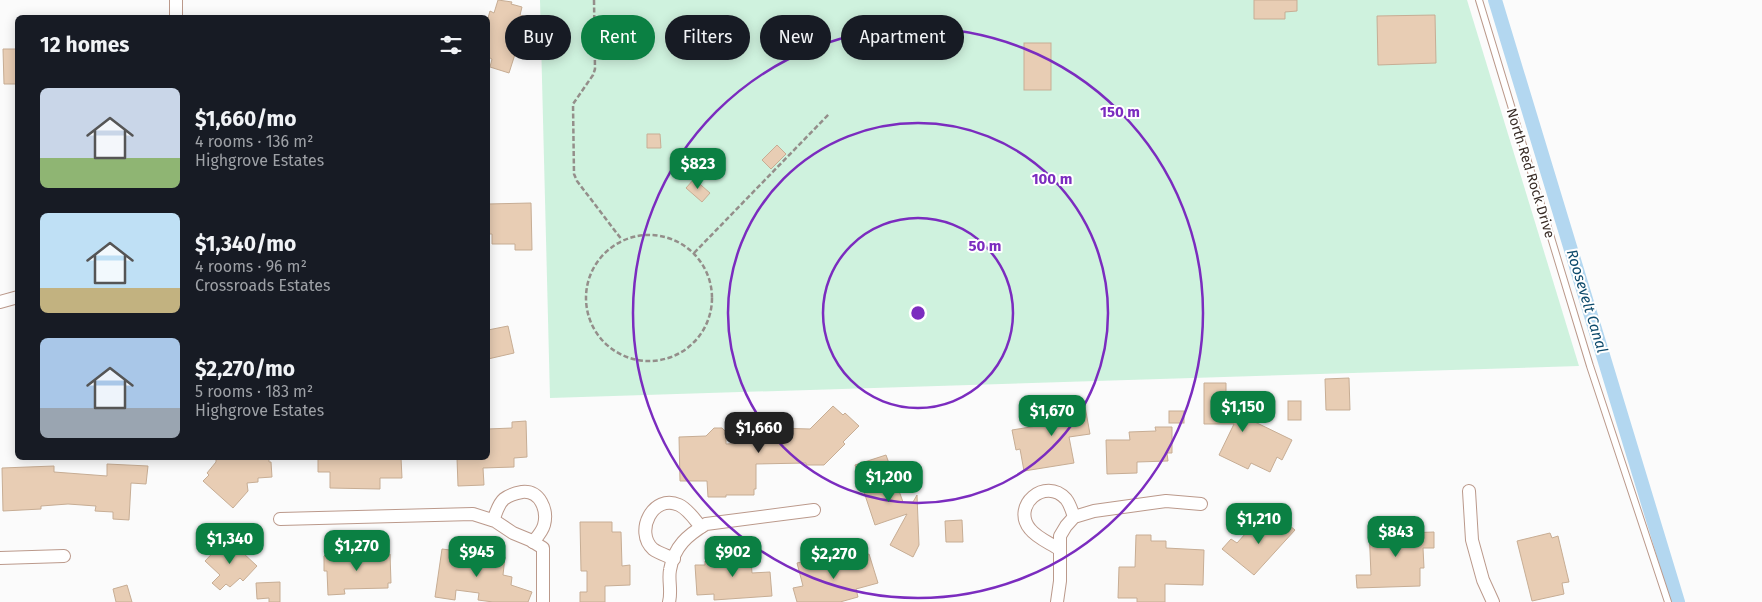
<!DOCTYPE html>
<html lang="en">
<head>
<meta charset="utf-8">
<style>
  :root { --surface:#171b24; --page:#20242c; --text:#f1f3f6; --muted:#9ea1a6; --accent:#0b8043 }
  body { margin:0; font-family:"Fira Sans",sans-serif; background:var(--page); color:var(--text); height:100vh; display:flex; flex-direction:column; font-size:19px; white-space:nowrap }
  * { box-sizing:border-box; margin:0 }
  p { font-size:16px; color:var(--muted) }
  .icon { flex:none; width:28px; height:28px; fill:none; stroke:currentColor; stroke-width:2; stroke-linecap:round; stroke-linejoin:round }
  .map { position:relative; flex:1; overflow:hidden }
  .panel { position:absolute; left:15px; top:15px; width:475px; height:445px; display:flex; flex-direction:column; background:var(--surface); border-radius:8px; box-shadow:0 2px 12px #0003 }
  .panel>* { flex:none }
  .hud { position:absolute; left:505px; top:15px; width:475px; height:45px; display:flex; gap:10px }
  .price { position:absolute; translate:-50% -42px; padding:0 11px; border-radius:10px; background:var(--accent); color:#fff; font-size:16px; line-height:32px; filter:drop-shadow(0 1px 2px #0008) }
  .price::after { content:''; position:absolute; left:50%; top:30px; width:15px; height:11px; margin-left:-8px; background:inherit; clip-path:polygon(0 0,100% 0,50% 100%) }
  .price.selected { background:#222; color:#fff }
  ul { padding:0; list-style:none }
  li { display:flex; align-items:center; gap:15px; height:125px; padding:0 25px }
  li span { display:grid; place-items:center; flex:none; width:140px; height:100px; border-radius:8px; color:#555 }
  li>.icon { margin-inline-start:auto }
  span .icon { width:60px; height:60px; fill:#fffc; stroke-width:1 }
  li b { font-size:21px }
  h2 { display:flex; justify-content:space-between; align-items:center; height:60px; padding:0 25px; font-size:21px }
  .chip { padding:0 18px; border-radius:22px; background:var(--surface); box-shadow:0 2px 12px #0003; font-size:18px; line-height:45px }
  .chip.selected { background:var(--accent); color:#fff }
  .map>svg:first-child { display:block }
</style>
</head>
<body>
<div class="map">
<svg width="1762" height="602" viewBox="0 0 1762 602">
  <rect width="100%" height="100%" fill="#fbfbfb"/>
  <path fill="#cff2de" d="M540,0h927l112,366 -1029,32z"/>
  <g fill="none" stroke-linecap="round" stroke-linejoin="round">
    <path stroke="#b3d7f0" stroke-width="14" d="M1495,0l183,602"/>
  </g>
  <g fill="#e8cdb4" stroke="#c7ad94">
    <path d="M498,0l14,2 -1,2 11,3 -2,8 6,2 -4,13 4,1 -6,21 -4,-1 -7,22 -19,-6 2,-8 -4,-2v-39l2,-7 4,2z"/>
    <path d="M1254,0h43v11l-12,1v7h-31z"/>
    <path d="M1435,15l1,48 -58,2 -1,-49z"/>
    <rect x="1024" y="43" width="27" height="47"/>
    <path d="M3,49h15v35h-14z"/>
    <path d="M647,134h13l1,14h-14z"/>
    <path d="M777,145l9,9 -15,15 -9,-9z"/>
    <path d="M694,179l16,14 -8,9 -16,-14z"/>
    <path d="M531,203l1,47h-17v-6h-23v-10h-4v-30z"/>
    <path d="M508,326l6,27 -26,6v-29z"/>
    <path d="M1349,378l1,32h-24l-1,-31z"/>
    <path d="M1204,383h22v25l66,32 -10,20 -5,-3 -7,15 -19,-9 -3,6 -29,-14 15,-31h-30z"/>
    <path d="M1084,401l6,33 -21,3 5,26 -50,8 -4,-22 -4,1 -4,-20 31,-5 -2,-13 19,-3 -1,-4z"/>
    <rect x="1288" y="401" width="13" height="19"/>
    <path d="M833,406l10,9 2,-2 14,13 -16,16 2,2 -21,21h-18v-2l-50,1v25h-2v6h-28v2h-18l-1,-16h-27l-1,-44 27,-1 8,-8h8l4,4v12l21,-1v-6l28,-1v-8l35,1z"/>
    <rect x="1169" y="411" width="15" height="12"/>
    <path d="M526,421l1,36 -13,1v9l-31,1 1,17 -26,1 -1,-28h31v-29l24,-1v-6z"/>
    <path d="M1155,427h17v26h-5l1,8 -31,1v11l-30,1 -1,-34h24l-1,-8 27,-1z"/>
    <path d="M886,455l17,47h10l4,-7 2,50 -6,12 -23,-12 17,-31 -32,11 -20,-60z"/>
    <path d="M216,458h53v4h2l1,15 -14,1v4l-11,1 1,8 -15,17 -30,-27 6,-6 -2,-2 9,-11z"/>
    <path d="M318,458h83l1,20h-22v11l-50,-1v-16h-12z"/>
    <path d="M107,464l41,2 -2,18 -15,-1 -2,37 -16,-1v-7l-18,-1 1,-5 -28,-2 -27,2v3l-38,2 -1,-43 52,-2v6l53,4z"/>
    <path d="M1271,519l8,8 5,-6 11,9 -41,45 -32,-26 9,-10 6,4 18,-20 8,6z"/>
    <path d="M962,520l1,22h-17l-1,-21z"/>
    <path d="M580,522h32v10h9l1,34 8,-1v20l-25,1v16h-25v-10h7v-21h-6z"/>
    <path d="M1407,527v6l27,-1v16h-11l1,20h-4v18l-63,2 -1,-13h15l-2,-47z"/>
    <path d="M1550,533l2,5 6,-2 11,46 -7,1 2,11 -32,7 -15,-60z"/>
    <path d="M1136,535h15v6h15v7l38,2 -1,35 -38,-1v18h-28v-4h-19l1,-31h16z"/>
    <path d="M227,538l30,28 -14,15 -3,-3 -10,9 -4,-3 -6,6 -8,-7 8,-8 -15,-14z"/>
    <path d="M750,547l2,26 18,-1 2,24 -58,4v-6l-17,1 -2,-30h10v-4l27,-2v-11z"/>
    <path d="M442,549l63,8 -2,18 9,2 -1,8 21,7 -4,10h-35l-15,-2 1,-7 -23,-3 -1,10 -20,-3z"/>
    <path d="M326,554h24l1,2 39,-2 1,29h-3v5l-44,1 1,5 -17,1 -1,-24h-3v-15z"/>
    <path d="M869,554l9,29 -22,6 2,8 -18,5h-43l-4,-14 10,-2 -6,-23 17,-4 3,10z"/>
    <path d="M280,582v20h-11v-4l-12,1 -1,-16z"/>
    <path d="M127,585l5,17h-16l-3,-13z"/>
  </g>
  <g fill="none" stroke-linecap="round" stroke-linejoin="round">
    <g stroke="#bb998b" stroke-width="8">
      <path id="service" d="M1479,0l111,366 78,236"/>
    </g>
    <g stroke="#bb998b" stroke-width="14">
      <g id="minor">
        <path d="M176,0v18"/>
        <path d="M0,302l18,-5"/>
        <path d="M1469,491l3,49 11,40 10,22"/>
        <path d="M280,519l193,-5 22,7 18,12 17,7 13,8v54"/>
        <path d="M493,520c3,-6 5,-16 11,-21 5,-4 12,-6 18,-7 18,-2 26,18 22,33 -2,7 -7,12 -11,17"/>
        <path d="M1059,549c-9,-6 -22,-11 -29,-20 -19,-23 15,-53 36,-30 4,5 6,12 8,18"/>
        <path d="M0,558l64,-2"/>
        <path d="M674,559c-6,-3 -16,-6 -21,-10 -19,-17 0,-56 26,-44 9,4 16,15 22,22"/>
        <path d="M669,602c3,-11 -1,-22 1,-32 4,-24 18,-35 36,-46l108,-14"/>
        <path d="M1057,602l3,-21v-45l6,-10 8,-9 20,-6 72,-10 35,3"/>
      </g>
    </g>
    <g stroke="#948e8a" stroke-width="2.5" stroke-dasharray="5 2.5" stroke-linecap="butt">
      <path d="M594,0l1,69 -2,6 -20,29 1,70 3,7 45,59"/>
      <circle cx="649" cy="298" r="63"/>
      <path d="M694,253l135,-139"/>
    </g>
    <use href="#service" stroke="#fff" stroke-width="6"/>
    <use href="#minor" stroke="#fff" stroke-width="12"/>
  </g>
  <g fill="none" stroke="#7b2cbf" stroke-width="2.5">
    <circle cx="918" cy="313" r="95"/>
    <circle cx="918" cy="313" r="190"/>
    <circle cx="918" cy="313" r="285"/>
  </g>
  <g text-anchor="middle" stroke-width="4" stroke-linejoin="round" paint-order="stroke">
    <g font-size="14" fill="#382b25" stroke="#fff">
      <text transform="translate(1531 173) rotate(73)" y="5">North Red Rock Drive</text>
    </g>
    <g font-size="15" font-style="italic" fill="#0d4a6b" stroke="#fff">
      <text transform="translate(1587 301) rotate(73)" y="5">Roosevelt Canal</text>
    </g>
  </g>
  <circle cx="918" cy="313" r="8" fill="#7b2cbf" stroke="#fff" stroke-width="2.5"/>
  <g font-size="15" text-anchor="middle" font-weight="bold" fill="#7b2cbf" stroke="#fff" stroke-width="4" stroke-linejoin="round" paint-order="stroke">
    <text x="1120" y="117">150 m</text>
    <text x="1052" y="184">100 m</text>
    <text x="985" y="251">50 m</text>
  </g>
</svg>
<b class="price" style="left:698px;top:190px">$823</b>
<b class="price" style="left:1243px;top:433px">$1,150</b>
<b class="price" style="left:1052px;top:437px">$1,670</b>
<b class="price selected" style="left:759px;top:454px">$1,660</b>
<b class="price" style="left:889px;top:503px">$1,200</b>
<b class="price" style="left:1259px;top:545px">$1,210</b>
<b class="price" style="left:1396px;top:558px">$843</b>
<b class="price" style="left:230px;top:565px">$1,340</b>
<b class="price" style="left:357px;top:572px">$1,270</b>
<b class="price" style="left:477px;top:578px">$945</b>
<b class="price" style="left:733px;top:578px">$902</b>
<b class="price" style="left:834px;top:580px">$2,270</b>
<div class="hud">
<a class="chip">Buy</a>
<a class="chip selected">Rent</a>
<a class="chip">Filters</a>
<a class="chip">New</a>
<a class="chip">Apartment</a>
</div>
<section class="panel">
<h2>12 homes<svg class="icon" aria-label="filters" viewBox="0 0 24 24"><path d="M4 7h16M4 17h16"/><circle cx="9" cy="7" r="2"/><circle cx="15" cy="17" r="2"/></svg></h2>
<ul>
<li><span style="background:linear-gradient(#c9d6e8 70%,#8fb573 0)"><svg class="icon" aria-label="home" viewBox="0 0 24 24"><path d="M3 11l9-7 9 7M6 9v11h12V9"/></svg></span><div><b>$1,660/mo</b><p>4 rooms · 136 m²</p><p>Highgrove Estates</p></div></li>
<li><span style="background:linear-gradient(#bfe0f5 75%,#c2b280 0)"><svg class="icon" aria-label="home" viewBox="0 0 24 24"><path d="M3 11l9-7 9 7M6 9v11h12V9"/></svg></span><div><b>$1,340/mo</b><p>4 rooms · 96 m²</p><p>Crossroads Estates</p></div></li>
<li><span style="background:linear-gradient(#a9c7e8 70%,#9aa5b1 0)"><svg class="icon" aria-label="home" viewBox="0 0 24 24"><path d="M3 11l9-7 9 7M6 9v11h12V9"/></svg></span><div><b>$2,270/mo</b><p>5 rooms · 183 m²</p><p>Highgrove Estates</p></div></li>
</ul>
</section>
</div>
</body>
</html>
